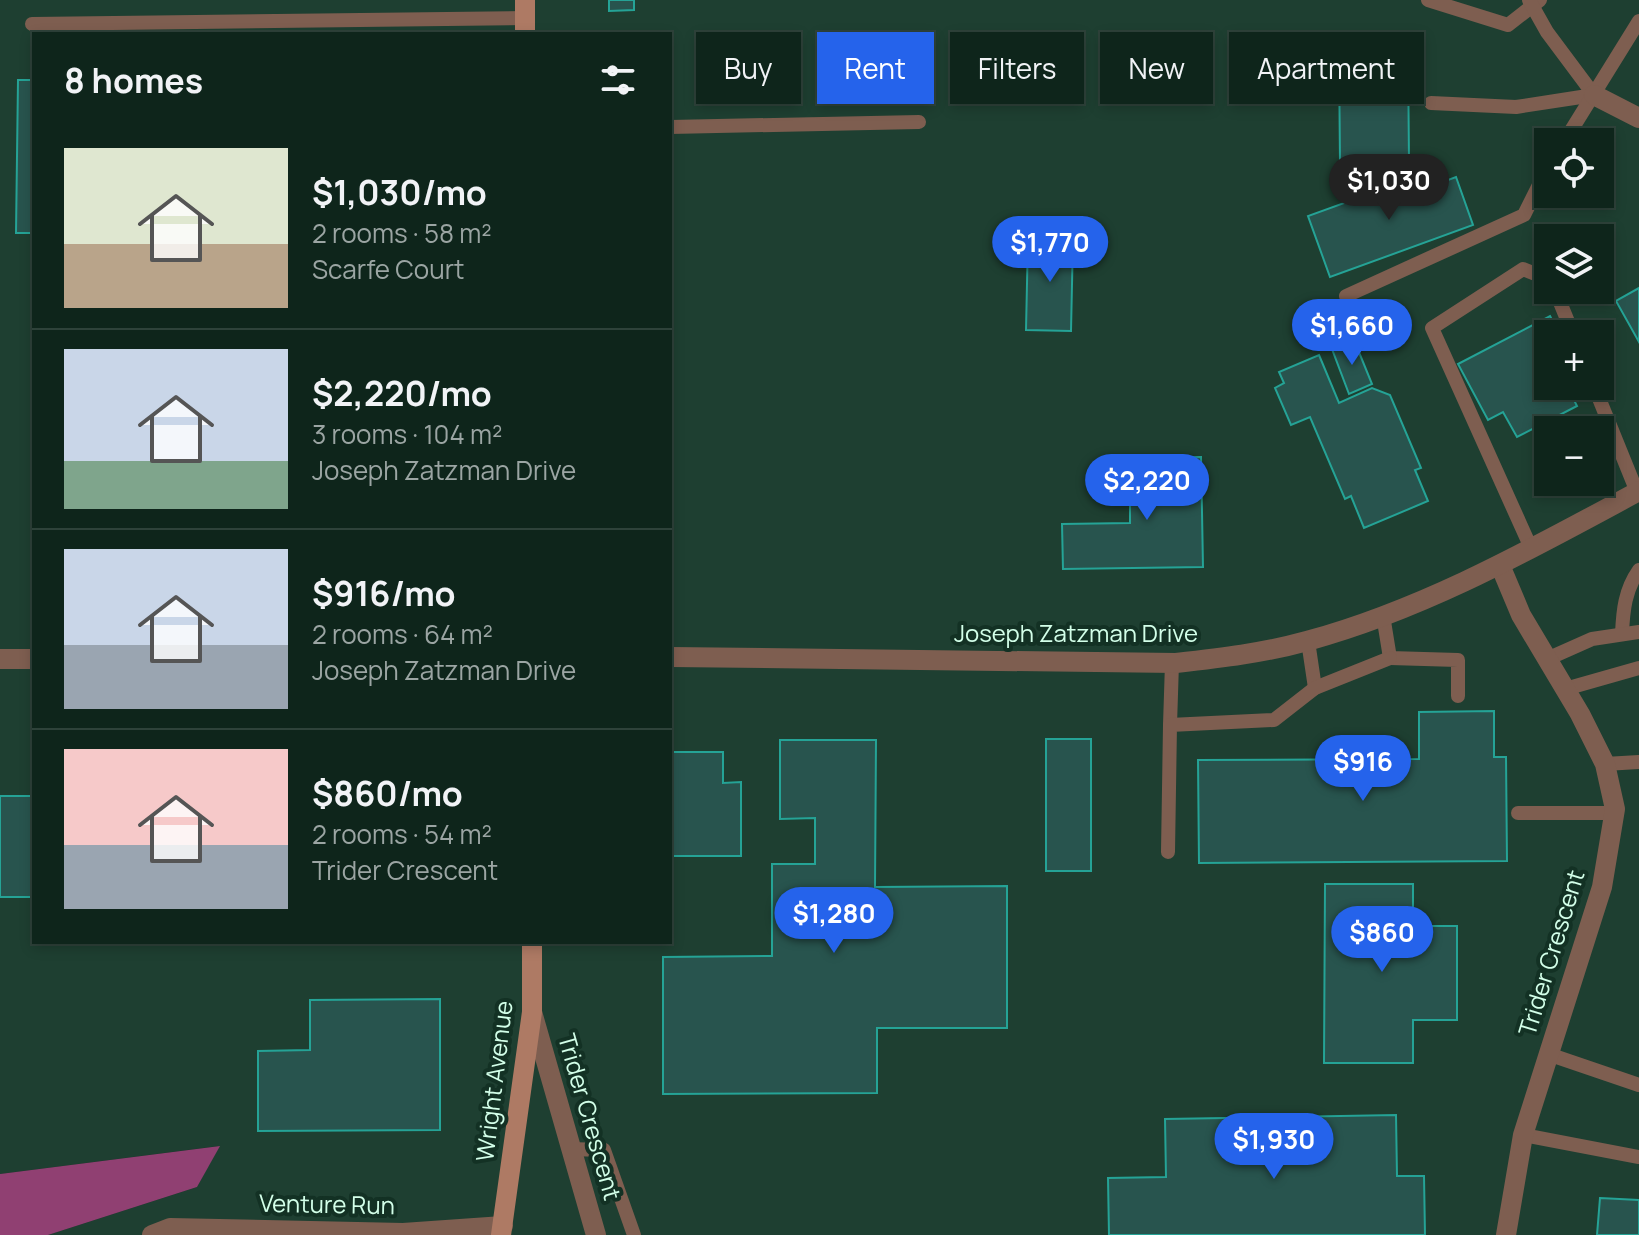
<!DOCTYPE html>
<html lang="en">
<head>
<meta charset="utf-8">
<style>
  :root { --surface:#0e251b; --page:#1c3128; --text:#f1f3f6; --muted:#9ba5a3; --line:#2e423a; --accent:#2563eb }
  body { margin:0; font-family:Manrope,sans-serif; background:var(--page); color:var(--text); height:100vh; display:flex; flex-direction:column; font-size:30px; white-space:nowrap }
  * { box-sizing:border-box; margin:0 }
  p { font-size:26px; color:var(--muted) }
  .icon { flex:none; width:44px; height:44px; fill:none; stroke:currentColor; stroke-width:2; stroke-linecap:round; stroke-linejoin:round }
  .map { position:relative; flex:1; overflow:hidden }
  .side { position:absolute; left:32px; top:32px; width:640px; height:912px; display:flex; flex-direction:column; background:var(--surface); border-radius:0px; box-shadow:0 4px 12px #0003,0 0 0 2px var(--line) }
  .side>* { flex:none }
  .banner { position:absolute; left:696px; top:32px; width:760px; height:72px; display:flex; gap:16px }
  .buttons { position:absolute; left:1534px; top:128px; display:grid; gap:16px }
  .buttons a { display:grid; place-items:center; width:80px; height:80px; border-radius:0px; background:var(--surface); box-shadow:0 4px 12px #0003,0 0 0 2px var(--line); font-size:40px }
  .price { position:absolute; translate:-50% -68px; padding:0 18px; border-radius:28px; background:var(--accent); color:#fff; font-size:26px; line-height:52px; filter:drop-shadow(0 2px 4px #0008) }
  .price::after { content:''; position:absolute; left:50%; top:48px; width:24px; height:18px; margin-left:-12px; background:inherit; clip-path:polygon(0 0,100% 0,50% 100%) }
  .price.on { background:#222; color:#fff }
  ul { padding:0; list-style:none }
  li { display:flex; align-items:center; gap:24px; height:200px; padding:0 32px }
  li+li { border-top:2px solid var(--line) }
  li span { display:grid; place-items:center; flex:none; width:224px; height:160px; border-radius:0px; color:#555 }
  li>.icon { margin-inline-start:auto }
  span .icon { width:96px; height:96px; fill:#fffc; stroke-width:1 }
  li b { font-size:34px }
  h2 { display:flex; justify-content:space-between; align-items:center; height:96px; padding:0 32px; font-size:34px }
  .chip { padding:0 28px; border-radius:0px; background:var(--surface); box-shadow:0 4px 12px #0003,0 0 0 2px var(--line); font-size:28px; line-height:72px }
  .chip.on { background:var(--accent); color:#fff }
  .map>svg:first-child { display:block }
</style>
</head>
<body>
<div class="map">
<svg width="1639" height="1235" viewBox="0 0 1639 1235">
  <rect width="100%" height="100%" fill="#133124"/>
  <path fill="#1e3f31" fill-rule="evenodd" d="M0,0h1639v1235h-1591l149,-48 22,-41 -219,28zM34,34h636v908h-636zM1548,142h52v52h-52zM1548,238h52v52h-52zM1548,334h52v52h-52zM1548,430h52v52h-52z"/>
  <path fill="#904072" d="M220,1146l-23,41 -149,48h-48v-61z"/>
  <g fill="#28544e" stroke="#25a396" stroke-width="2">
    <path d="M609,0h25v10l-25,1z"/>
    <path d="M1408,53l1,108 -69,1 -1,-108z"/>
    <path d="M18,80h16v153h-18z"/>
    <path d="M1427,173l5,13 24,-9 17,48 -143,52 -22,-61z"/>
    <path d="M1028,237l45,1 -2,93 -45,-1z"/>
    <path d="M1639,288v54l-23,-41z"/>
    <path d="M1550,316l9,18h-11v52h19l10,20 -60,31 -14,-25 -15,8 -30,-56z"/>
    <path d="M1354,340l18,44 -23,10 -17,-45z"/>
    <path d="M1319,355l20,48 33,-15 18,7 31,73 -6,2 13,31 -64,27 -13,-32 -6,3 -35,-82 -19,8 -16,-37 9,-5 -5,-11z"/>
    <path d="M32,363h2v154h-3z"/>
    <path d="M1201,457l2,110 -140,2 -1,-45 68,-1v-65z"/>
    <path d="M1494,711v46h12l1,104 -308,2 -1,-103 221,-1v-47z"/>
    <rect x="1046" y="739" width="45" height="132"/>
    <path d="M780,740h96l-1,147 132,-1v142h-130v65l-214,1v-137l109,-1v-92h43v-46l-35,1z"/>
    <path d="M670,752h53v31l18,-1v74h-71z"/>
    <path d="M0,796h33l-1,101h-32z"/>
    <path d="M1325,884h88v42h44v94h-44v43h-89z"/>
    <path d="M440,999v131l-182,1v-80l52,-1v-50z"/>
    <path d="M1396,1115l1,61h27l1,59h-316l-1,-57 58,-1 -1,-58z"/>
    <path d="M1600,1198l39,2v35h-42z"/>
  </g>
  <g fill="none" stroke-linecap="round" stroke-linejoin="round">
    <g stroke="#7e5e50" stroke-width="14">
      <path d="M1428,0l80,25 32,-25"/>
      <path d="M1529,0l18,32 47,63"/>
      <path d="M32,24l493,-6"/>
      <path d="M1431,103l85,4 78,-12"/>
      <path d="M670,127l249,-5"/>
      <path d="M1564,142l75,-121"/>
      <path d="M1555,290l18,44"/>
      <path d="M1346,296l178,-81 24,-48"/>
      <path d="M1594,386l43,106"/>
      <path d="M1531,548l-99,-220 91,-59 25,10"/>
      <path d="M1383,615l7,43 68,2v36"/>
      <path d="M1622,634c1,-24 3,-44 17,-64"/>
      <path d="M1308,641l7,47"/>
      <path d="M1547,659l45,-20 47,-7"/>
      <path d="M1565,689l74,-21"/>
      <path d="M1170,725l2,-62"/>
      <path d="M1605,764l34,-2"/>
      <path d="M1518,813h96"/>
      <path d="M1168,852l2,-127 104,-5 41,-32 75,-30"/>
      <path d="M1548,1054l91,31"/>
      <path d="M1523,1135l116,22"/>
      <path d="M569,1149l35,1 30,85"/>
    </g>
    <g stroke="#7e5e50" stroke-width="20">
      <path d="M1594,95l45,23"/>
      <path d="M1500,565l21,50 59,99 25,50 10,45 -13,78 -79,248 -17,100"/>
      <path d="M532,1012l64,223"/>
      <path d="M152,1235l18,-7 233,5 100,-7"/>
    </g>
    <g stroke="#7e5e50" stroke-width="20">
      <path d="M670,657l506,6c44,-5 88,-10 131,-22 118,-32 226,-93 332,-150"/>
      <path d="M0,659h34"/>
    </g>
    <g stroke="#ae7a64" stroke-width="20">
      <path d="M525,0v34"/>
      <path d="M501,1235l31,-223v-70"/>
    </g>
  </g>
  <g text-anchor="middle" stroke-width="8" stroke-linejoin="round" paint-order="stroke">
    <g font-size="24" fill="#d3ffe9" stroke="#133124">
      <text x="1076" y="642">Joseph Zatzman Drive</text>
      <text transform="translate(1552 953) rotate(-73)" y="8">Trider Crescent</text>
      <text transform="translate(495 1081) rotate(-83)" y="8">Wright Avenue</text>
      <text transform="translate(589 1117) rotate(74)" y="8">Trider Crescent</text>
      <text transform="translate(327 1205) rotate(1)" y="8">Venture Run</text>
    </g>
  </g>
</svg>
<div class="buttons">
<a><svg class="icon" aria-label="locate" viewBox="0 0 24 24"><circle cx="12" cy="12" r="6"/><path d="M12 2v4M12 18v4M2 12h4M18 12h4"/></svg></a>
<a><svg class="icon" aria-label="layers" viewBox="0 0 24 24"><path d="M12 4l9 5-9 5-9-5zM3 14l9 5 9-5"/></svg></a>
<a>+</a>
<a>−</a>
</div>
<b class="price on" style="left:1389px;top:222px">$1,030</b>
<b class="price" style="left:1050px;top:284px">$1,770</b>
<b class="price" style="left:1352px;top:367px">$1,660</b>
<b class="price" style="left:1147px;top:522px">$2,220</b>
<b class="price" style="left:1363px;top:803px">$916</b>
<b class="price" style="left:834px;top:955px">$1,280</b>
<b class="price" style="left:1382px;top:974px">$860</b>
<b class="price" style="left:1274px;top:1181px">$1,930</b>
<div class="banner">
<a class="chip">Buy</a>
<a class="chip on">Rent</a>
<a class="chip">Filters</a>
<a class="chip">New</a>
<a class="chip">Apartment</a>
</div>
<section class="side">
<h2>8 homes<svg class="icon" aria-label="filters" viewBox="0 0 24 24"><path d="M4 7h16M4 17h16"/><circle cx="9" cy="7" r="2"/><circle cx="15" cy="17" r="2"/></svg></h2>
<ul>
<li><span style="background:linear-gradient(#dfe7d0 60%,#b9a48a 0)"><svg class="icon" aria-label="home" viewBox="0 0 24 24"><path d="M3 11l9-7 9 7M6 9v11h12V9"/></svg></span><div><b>$1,030/mo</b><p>2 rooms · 58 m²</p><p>Scarfe Court</p></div></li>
<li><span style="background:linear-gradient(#c9d6e8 70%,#7fa58c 0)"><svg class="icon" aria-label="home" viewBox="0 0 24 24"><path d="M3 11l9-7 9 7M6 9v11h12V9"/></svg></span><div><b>$2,220/mo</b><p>3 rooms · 104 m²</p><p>Joseph Zatzman Drive</p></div></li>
<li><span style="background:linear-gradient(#c9d6e8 60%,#9aa5b1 0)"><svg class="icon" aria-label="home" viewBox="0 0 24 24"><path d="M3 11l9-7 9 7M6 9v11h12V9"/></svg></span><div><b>$916/mo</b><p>2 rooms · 64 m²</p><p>Joseph Zatzman Drive</p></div></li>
<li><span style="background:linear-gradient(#f6c9c9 60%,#9aa5b1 0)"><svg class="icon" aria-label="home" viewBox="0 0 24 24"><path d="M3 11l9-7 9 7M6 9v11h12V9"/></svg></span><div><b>$860/mo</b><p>2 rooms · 54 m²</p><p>Trider Crescent</p></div></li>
</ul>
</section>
</div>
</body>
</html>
